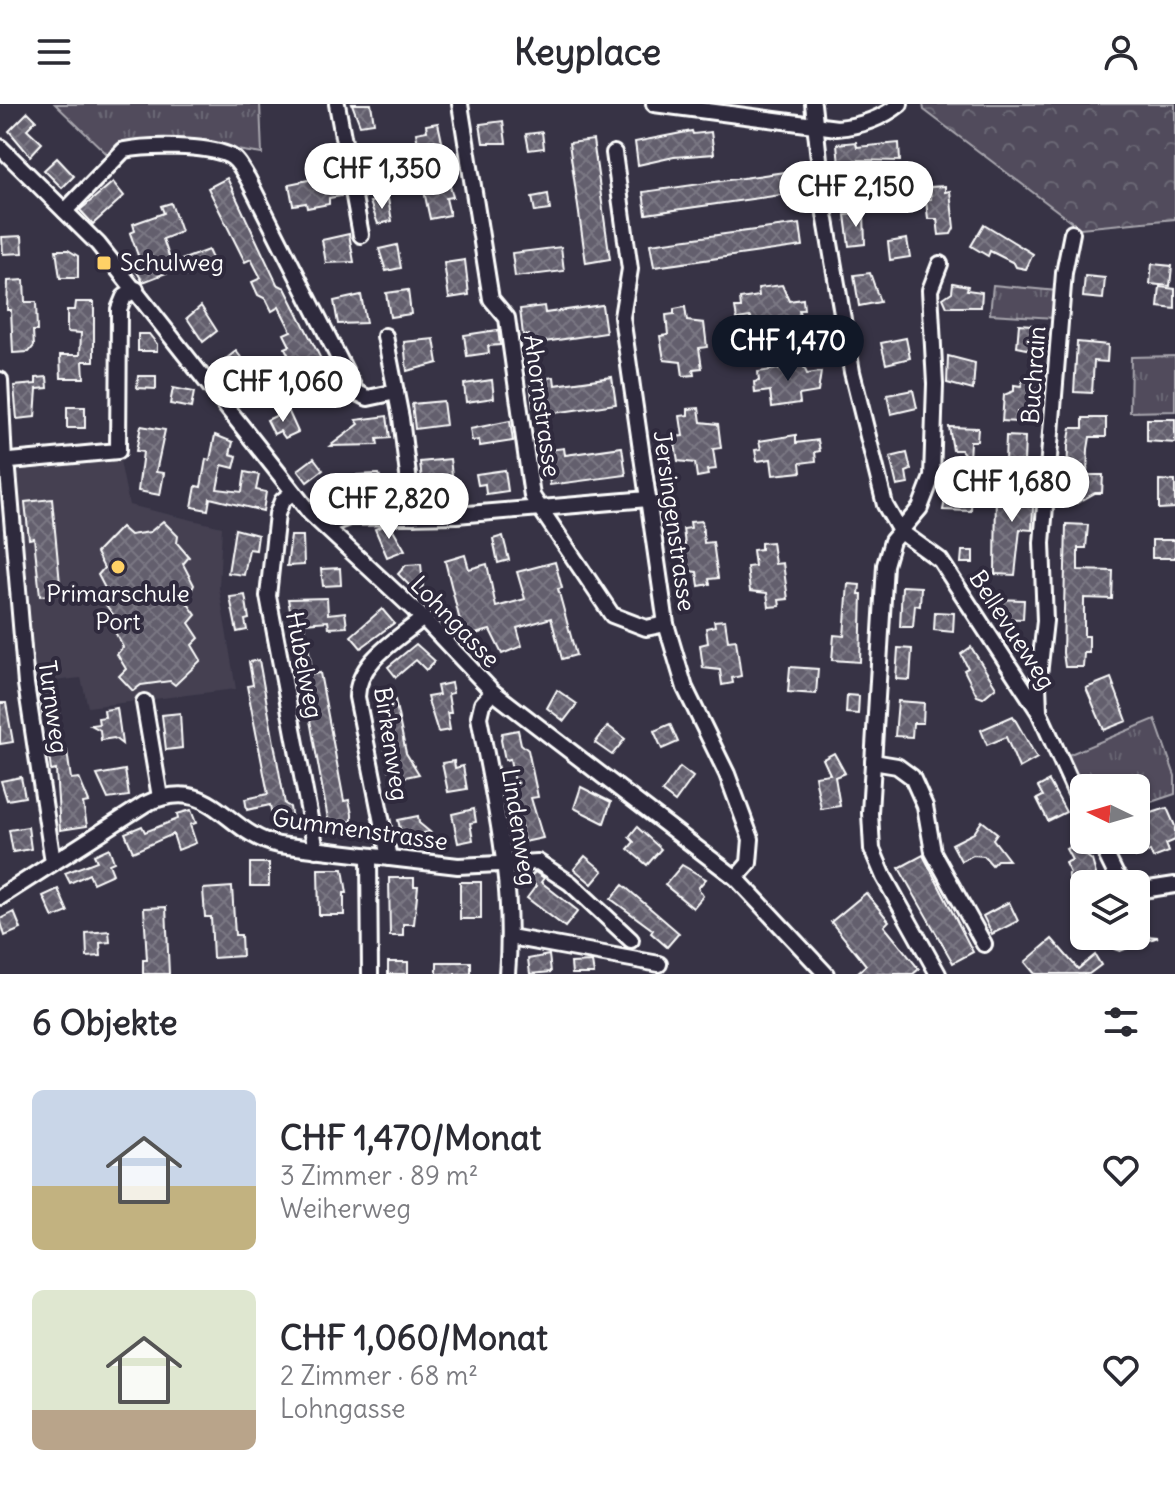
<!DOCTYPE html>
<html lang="de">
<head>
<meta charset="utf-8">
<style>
  :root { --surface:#fff; --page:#f7f7f7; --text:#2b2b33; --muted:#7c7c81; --accent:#111827 }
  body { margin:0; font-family:Delius,sans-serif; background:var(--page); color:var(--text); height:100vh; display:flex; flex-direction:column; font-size:30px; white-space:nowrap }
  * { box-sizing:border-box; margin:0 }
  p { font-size:26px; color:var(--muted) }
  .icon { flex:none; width:44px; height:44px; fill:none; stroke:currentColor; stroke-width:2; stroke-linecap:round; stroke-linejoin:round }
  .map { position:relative; height:870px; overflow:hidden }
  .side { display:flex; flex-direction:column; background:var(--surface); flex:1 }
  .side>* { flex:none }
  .needle { width:52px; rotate:275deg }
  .controls { position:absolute; left:1070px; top:670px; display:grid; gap:16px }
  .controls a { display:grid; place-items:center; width:80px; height:80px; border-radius:12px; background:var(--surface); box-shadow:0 2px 6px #0004; font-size:40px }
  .price { position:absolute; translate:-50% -68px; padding:0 18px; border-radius:28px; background:#fff; color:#222; font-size:26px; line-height:52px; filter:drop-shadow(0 2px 4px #0008) }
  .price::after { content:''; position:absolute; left:50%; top:48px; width:24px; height:18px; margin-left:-12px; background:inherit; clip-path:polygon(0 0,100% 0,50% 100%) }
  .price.active { background:var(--accent); color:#fff }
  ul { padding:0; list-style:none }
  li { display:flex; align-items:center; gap:24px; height:200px; padding:0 32px }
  li span { display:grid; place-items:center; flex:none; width:224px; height:160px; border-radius:12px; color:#555 }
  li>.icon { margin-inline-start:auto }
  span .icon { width:96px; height:96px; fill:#fffc; stroke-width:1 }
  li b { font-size:34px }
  h2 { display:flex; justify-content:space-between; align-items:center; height:96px; padding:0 32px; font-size:34px }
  header { display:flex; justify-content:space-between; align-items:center; height:104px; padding:0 32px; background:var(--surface); font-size:36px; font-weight:700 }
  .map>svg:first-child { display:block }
</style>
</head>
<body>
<header><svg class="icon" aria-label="menu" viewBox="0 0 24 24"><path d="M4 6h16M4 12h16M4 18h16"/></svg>Keyplace<svg class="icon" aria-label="person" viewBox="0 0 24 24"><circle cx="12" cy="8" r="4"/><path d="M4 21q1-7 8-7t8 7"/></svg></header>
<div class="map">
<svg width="1175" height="870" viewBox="0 0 1175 870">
  <defs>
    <pattern id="grass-tufts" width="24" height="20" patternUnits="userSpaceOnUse" patternTransform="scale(2)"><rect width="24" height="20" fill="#514c5c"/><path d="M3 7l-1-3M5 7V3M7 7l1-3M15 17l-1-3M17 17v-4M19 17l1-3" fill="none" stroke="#6b6774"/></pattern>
    <pattern id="forest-crowns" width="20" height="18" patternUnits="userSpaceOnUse" patternTransform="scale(2)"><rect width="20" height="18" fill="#514c5c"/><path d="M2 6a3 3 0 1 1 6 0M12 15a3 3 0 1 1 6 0" fill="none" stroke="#6b6774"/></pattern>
    <pattern id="building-cross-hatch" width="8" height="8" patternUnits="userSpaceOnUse" patternTransform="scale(2)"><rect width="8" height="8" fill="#635f6d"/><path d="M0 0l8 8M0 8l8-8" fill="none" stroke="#7a7783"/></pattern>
  </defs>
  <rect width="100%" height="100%" fill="#373345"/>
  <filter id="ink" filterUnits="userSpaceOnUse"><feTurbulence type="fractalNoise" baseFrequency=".0125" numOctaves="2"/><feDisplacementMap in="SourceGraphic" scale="16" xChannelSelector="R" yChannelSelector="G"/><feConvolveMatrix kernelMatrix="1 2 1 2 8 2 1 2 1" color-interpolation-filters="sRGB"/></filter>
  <g filter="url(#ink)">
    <path fill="#444051" d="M118,347l11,54 93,22 -3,61 17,101 -148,18 -7,-29 -55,6 -22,-222z"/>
    <g fill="url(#grass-tufts)" stroke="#a8a6ae" stroke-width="2">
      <path d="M55,0h205l2,50 -69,-11 -67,-1 -18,13z"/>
      <path d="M993,181l64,6 -3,27 -64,-4z"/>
      <path d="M1175,252v55l-45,1 1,-55z"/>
      <path d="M1155,615l20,57v18l-39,13v-19h-52v10l-21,-41z"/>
    </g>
    <path fill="url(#forest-crowns)" stroke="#a8a6ae" stroke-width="2" d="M923,0h252v115l-95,9 -156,-118z"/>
    <g fill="url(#building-cross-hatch)" stroke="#fff" stroke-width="2">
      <path d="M352,0h19l3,19 -14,2z"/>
      <path d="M28,8l8,8 -9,9 15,14 -12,13 -21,-25z"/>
      <path d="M503,17l3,22h-23l-3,-19z"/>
      <path d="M438,19l8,37 -14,2 -3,-12 -10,1 -3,-18 11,-2 -1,-6z"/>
      <path d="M692,27l1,3 18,-2 3,22 -40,3 -36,8 -3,-23z"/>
      <path d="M542,28l2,16 -15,2 -3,-16z"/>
      <path d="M593,36l17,119 -24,4 -17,-120z"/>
      <path d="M856,38l1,5 42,-4 1,18 -45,-1 1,13 -16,1 -3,-30z"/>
      <path d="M379,45l4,23 -14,2 -8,-21z"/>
      <path d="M57,54l17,18 -12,12 -18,-18z"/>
      <path d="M792,67l3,22 -149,21 -3,-22z"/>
      <path d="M337,70l4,22 -12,2v6l-22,4 -1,-5 -13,2 -4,-21z"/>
      <path d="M227,74l50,106 8,4 40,79 -19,11 -6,-12 -5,2 -10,-20 5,-2 -6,-12 7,-3 -12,-24 -7,4 -6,-12 -8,-4 -6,-13 9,-4 -10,-19 -6,3 -37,-74z"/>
      <path d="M113,78l11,14 -31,28 -13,-14z"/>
      <path d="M450,82l3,11 -7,1 4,17 -20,4 -6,-28z"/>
      <path d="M945,82v6l5,-1 4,37 -3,6 -12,1 -2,-16h-9l-2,-19 5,-1 -1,-12z"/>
      <path d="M548,90l2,16 -15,2 -3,-15z"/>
      <path d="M388,95l4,22 -14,3 -8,-22z"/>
      <path d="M171,99l10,29 -18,7 11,31 -31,12 -9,-15 7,-3 -11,-31 5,-2 -2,-7 31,-11 -3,-7z"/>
      <path d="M864,109l1,31 -16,2 -4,-31z"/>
      <path d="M800,120l3,22 -149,21 -4,-23z"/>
      <path d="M984,120l49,30 -7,15 -10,-2 -2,-4 -24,-12 -2,5 -17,-10z"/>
      <path d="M349,130l5,28 -28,1 -4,-23z"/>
      <path d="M22,132l1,17 -20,1 -1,-17z"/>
      <path d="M907,135l3,18 -20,3 -2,-18z"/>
      <path d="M397,141l4,23 -15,3 -7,-22z"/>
      <path d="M561,143l3,24 -49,6 -3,-24z"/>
      <path d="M56,146h12l10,6v22h-18z"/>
      <path d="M208,146l7,15 -28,11 -6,-16z"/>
      <path d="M465,156l4,35 -20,3 -5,-35z"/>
      <path d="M1152,160l20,2 -2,20 -20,-2z"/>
      <path d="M870,169l10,29 -21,4 -5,-31z"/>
      <path d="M1085,172l20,2 -2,21 -20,-2z"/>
      <path d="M24,176l1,22h11l1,29h-4l1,15 -5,6 -16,1 -2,-43h-4l1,-29z"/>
      <path d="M953,179l15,3 -1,4 15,2 -1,15h-34l-4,-9 9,-6z"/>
      <path d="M782,181l7,16 14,-2 1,11h-5l1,9 -20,3 2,8 -29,4 -2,-17 -14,2 -2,-11h6l-1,-9 19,-3 -1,-8z"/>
      <path d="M1160,183l15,2v20l-17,-2z"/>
      <path d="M408,186l3,24 -21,3 -4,-24z"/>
      <path d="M361,191l5,28 -28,1 -4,-23z"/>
      <path d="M76,198h18v59h-11l1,17h-23l-1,-23h20l1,-22 -14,-1v-22h8z"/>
      <path d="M602,201l4,28 -76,11 -1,-9h-6l-3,-26 24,-3 1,7z"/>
      <path d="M201,202l16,25 -14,11 -16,-24z"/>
      <path d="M685,203l2,14 17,2 3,24 -8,1 3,20 -9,1 1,6 -11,1 -2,-14 -17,-2 -4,-24 8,-1 -2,-20 8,-1v-5z"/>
      <path d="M1019,220l25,2 -2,26 -25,-5z"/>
      <path d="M498,226l2,15 -12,1 1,7 -22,3 -3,-21z"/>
      <path d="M138,230h11l8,10v7h-19z"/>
      <path d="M906,234l4,20 -24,6 -5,-21z"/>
      <path d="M434,235l4,24 -31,8 -3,-29z"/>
      <path d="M1077,238l31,3 -1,17 -13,-1 -2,32 -18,-1z"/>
      <path d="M236,247l15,19 -15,12 -15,-19z"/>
      <path d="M948,252l27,7 -2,27 -26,-7z"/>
      <path d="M800,254l7,16 14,-2 -3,20 -19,3 1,8 -28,4 -2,-16 -15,2 -1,-11 5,-1 -1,-9 20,-3 -2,-8z"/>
      <path d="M138,272h18v13l-19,-1z"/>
      <path d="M47,273l1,11 -11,1 -2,28 -18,2 -3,-33 22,-2v-6z"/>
      <path d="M554,273l1,8 57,-8 4,27 -76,11 -1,-9 -6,1 -3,-26z"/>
      <path d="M1024,273l19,2 -5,34 -21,-1v10l-15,-1 2,-26 10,-4v-6l7,1z"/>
      <path d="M492,276l2,18 -28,4 -2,-18z"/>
      <path d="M173,284l21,4 -3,16 -21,-4z"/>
      <path d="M913,286l4,18 -26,6 -4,-19z"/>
      <path d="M443,297l3,24 -31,4 -3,-25z"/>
      <rect x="67" y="303" width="18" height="21"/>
      <path d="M699,304l2,14 17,2 3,24 -8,1 3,20 -9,1 1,5 -11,2 -2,-14 -17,-2 -4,-24 9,-1 -3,-20 8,-1v-6z"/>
      <path d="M288,306l10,22 -13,6 -5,-7 -6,3 -7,-14z"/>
      <path d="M387,312l3,22 -13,1 1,6 -48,1 29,-22 -3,-4z"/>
      <path d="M1083,314h23v19h-16l-2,12 -1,26h16l-1,18h-7l-18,10 -10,-10 1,-48 3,-17h12z"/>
      <path d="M1147,315h28v24l-28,-2z"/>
      <path d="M510,317l3,20 -33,5 -1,-6 -7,1 -2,-12z"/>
      <path d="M141,322l24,4 -9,42 8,1 -4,22 -22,-4 5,-39 -7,-1z"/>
      <path d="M949,323l29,1 -1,13h-7l-1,19 -8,-10h-8z"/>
      <path d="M215,331l18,7 -3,12 7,2 -3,12 -12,-3 -5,24 25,3 3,-20 14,3 -3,15 10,2 -3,19 -53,-13 -2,12 -16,-3 4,-21 5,1 5,-28 4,1z"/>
      <path d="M796,331v8l22,-3 2,11 -5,1 1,9 -16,2 1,9 -28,3 -2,-16 -14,2 -2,-11 6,-1 -2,-8z"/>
      <path d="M1006,332l19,1 -1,25 -19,-1z"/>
      <path d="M622,343l4,28 -76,10 -1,-9 -6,1 -3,-26 24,-3 1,7z"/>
      <path d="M907,349l4,17 -5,2 2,12 -11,2 -7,-29z"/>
      <path d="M314,354l9,12 -16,12 -9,-12z"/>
      <path d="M450,355l3,24 -30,7 -3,-28z"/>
      <path d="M505,366l3,21 -22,3 -1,-10 -7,1 -2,-11z"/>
      <path d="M379,370l4,10 -7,2 1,14 -19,1 -1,-26z"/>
      <path d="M1159,376l16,1v27l-16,1z"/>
      <path d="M1015,379l19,1 -2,46 -12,-1 -5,46 -20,-1 1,-87h19z"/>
      <path d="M948,381l24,1 -1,25 -28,-1z"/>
      <path d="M52,395l9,95 -21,2 -6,-58 -5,1 -4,-37z"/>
      <path d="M163,417l15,15 -1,7 12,14 -6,7 11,21 -8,16 10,14 -7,8 10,15 -7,7 9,15 -26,25 -5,-4 -29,4 -8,6 -14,-15 7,-7 -9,-15 6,-7 -8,-15 6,-7 -21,-28 6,-7 -8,-15 6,-7 -8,-15 25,-26 9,8 20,-3z"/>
      <path d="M702,417l2,22 9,-1 5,36 -9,1 1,5 -11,2 -2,-14 -17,-2 -4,-24 9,-1 -2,-16 8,-1 -1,-6z"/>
      <path d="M1066,420l22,1 -2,23h-8v22l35,1 -1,28 -28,-1v38h5v17h-5l-1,14h-18l-2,-14z"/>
      <path d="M383,422h8l14,24 -18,7 -12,-28z"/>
      <path d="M235,425l23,6 -2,15 -7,-1 -5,26 -16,-2z"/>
      <path d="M291,432h12l1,29 -17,1z"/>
      <path d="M503,432l6,24 -11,3 -5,-24z"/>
      <rect x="1152" y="436" width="23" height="18"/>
      <path d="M772,438l3,22 8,-1 5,36 -9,1 1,6 -11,1 -2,-14 -17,-2 -3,-24 8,-1 -2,-16 8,-1v-6z"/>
      <path d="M962,447h11v12h-12z"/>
      <path d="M465,451l4,14 18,-5 9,43 29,-8 -8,-27 38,-10 7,26 -4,1 18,66 -14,4 -11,-41 -34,10 5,18 -20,8 -12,-24 -26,7 -19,-76z"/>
      <path d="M421,460l2,22 -6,7 -19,-19 8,-9z"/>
      <path d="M340,464l1,17 -18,1 -2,-17z"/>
      <path d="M848,480l12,1 -1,9h3l-2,68 -28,-2 2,-25 10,1z"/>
      <path d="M902,482l19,1 -1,19 -5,-1 -2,22h-13z"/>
      <path d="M245,491l4,24 -4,1 2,10 -10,2 -7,-35z"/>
      <path d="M327,494l1,16 17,-2 2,15 -18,1 -1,-7 -24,2 9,51 7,-1 24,128 5,-1 3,14v7l-6,1 1,5 -17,3 -42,-231z"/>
      <path d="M994,495l30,1 -1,19 -29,-1z"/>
      <path d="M382,505l12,14 -33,25 -10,-12z"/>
      <path d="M935,508l19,1 -1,19 -19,-2z"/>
      <path d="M725,516l3,21 8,-1 5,36 -9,2 1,5 -11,2 -2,-15 -17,-2 -3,-23 8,-2 -2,-15 9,-2 -1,-5z"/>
      <path d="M416,540l19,17 -9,9 -10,-10 -20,17 -8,-10z"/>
      <path d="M971,543l25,40 -13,11 -6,-2 -13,-26 4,-2 -7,-14z"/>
      <path d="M898,544l14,1 -2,31 -14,-1z"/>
      <path d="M259,556l26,144 5,3 2,13 -12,3 -7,-1 -3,-17 -23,5 -2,-11 23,-5 -21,-108 6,-1 -4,-23z"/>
      <path d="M790,563l28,2 -2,25 -28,-2z"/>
      <path d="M1111,574l16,43 -23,9 -18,-42z"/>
      <path d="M451,579l2,10 -5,1 3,19h-4l3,17 -12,2 -11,-35 12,-2 -2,-9z"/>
      <path d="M557,586l20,14 -13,17 -17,-13z"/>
      <path d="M56,588l3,23 -16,2 -4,-22z"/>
      <path d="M847,591l12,1 -1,18 -12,-1z"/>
      <path d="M395,596l11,53 13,21 -18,4 -2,-10 -10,2 -13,-66z"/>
      <path d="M898,597l26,2 -1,20h-10l-1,14 -17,-1z"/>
      <path d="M0,599h6l7,39 -13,2z"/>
      <path d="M117,604l3,21 2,15 -8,-6 -13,2 -1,-10 -9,-5 8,-1 -1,-6 7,-1 -1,-7z"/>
      <path d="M180,609l2,35 -16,2 -4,-35z"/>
      <path d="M1013,612l24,42 -18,10 -13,-31 -19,8 -6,-15z"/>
      <path d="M670,620l8,18 -16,7 -8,-18z"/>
      <path d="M608,622l17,13 -13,16 -17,-12z"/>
      <path d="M518,626l3,14 7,6 10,47 -7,1 12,40 -19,4 -14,-83 -5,1 -4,-20 1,-7z"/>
      <path d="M67,647l4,28 8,-1 10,24 -6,1 4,23 -27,4 -4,-60 -5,1 -2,-17z"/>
      <path d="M834,649l11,20 -10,4 5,29 -19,3 -6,-33 15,-2 -7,-15z"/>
      <path d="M454,657l1,7 8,-2 4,23 -19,3 -6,-29z"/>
      <path d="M680,663l13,10 -18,25 -13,-10z"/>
      <path d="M125,666l4,26 -21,3 -11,-24z"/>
      <path d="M21,673l4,20 -18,3 -6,-19z"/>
      <path d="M1049,677l17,31 -18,9 -11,-22 6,-3 -5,-9z"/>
      <path d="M581,683l30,15 -7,21 -30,-15z"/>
      <path d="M1167,704l8,18v14l-9,4 3,8 -16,6 -3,-7 -14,6 -7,-17h7v-22z"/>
      <path d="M474,705l2,13 -6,1 3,17 -15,3 -6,-29z"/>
      <path d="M191,706l5,13 -6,2 6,18 -18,7 -5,-16 -40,18 -8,-19 17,-7 3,6 33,-13 -1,-5z"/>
      <path d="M418,712l1,7 11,9 -7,1 2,8 -17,3 -2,-7h-4l-4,-17z"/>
      <path d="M982,717l15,12 -4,6 16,21h-12l-5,5 -8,-9 -11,-1 -12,6 -9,-17 22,-11z"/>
      <path d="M28,723l3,22 -18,3 -4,-22z"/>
      <path d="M637,723l24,22 -14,16 -19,-16 6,-7 -5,-5z"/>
      <path d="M1078,739l6,11 8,6 4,14 -22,14 -6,-13 2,-2 -5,-10 7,-3 -6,-11z"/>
      <path d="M109,744l5,14 -5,2 4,10 -20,9 -4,-9 -19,9 -5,-10 32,-12 -3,-6z"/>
      <path d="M923,751l50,97 -20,11 -54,-95z"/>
      <path d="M585,752l18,15 -11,13 -18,-15z"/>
      <rect x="250" y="759" width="19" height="23"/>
      <path d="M682,761l24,14 -8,9 5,8 -10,12 -28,-23z"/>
      <path d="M318,765h25l4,24h-3v22h-25z"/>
      <path d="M535,768l9,6 -3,4 37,29 -13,16 -38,-29 9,-12 -8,-7z"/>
      <path d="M389,774h25v8h4l-4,38h-11v12h-13z"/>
      <rect x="460" y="778" width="21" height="37"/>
      <path d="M623,781l56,48 -12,14 -16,-14 2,-3 -42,-31z"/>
      <path d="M232,783l3,48h6l1,21 -29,2 -2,-41h-6l-2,-28z"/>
      <path d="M58,785l10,23 -15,6 -10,-22z"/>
      <path d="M866,789l23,28 -5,5 35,43 -6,5h-57l10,-9 -35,-43z"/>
      <path d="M1009,798l9,19 -26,13 -9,-18z"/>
      <path d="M1137,798l11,29 -2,5 12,1 -38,14 -6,-2 -4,-13h26z"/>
      <path d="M166,803l3,67h-26v-14h4l-3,-52z"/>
      <path d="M14,808l7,17 -16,7 -5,-17z"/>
      <path d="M109,827l1,11 -10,1 1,13 -14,1 -1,-24z"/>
      <path d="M1052,835l26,30 17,-14 6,10 -12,9h-54l-10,-12z"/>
      <path d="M549,851l2,17 -21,2 -2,-15z"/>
      <rect x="388" y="858" width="20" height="12"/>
      <rect x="437" y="858" width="34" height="12"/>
      <path d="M592,858l2,12h-22l-1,-11z"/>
    </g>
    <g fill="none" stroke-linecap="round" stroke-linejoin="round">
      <g stroke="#fff" stroke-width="20">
        <g id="street">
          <path d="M337,0l24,131"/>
          <path d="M460,0l31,195 16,19 25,178 80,119 34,13 20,-4"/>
          <path d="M654,0l183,24c24,-2 44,-9 63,-24"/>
          <path d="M813,0l12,110 27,158 33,133 15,26 40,29 99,152 45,99"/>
          <path d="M0,43l98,97 212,269 113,105 70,74 243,186 90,96"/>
          <path d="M614,49l16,116 -8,48 44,307 19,64 42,86 24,65 -2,24 -13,15"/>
          <path d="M65,107l59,-61c25,-5 81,-5 104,5 10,4 14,15 20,24l108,213 12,6 28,-6"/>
          <path d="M385,232l16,82 12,98"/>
          <path d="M0,276l4,82 4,9 18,213 27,178"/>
          <path d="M0,358l118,-11 1,-142 5,-12 12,-8"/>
          <path d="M292,389l-10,8 -5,13 -9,82 48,254"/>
          <path d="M325,422l24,-9 107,-2 192,-16"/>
          <path d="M493,588l-11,12 -3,13c16,86 36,170 28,257"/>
          <path d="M144,598l16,95"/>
          <path d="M1039,607l-1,-27 7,-63 -3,-78 22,-270 8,-40"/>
          <path d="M873,658l24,4 15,11 13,29 8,46 51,92"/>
          <path d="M1099,736l17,35 9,9"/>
          <path d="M369,753l1,117"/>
          <path d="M389,754l-32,-161c1,-36 40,-57 66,-79"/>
          <path d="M1136,787l39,-6"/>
          <path d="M0,793l145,-93c68,-31 78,29 134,41l179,21 80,-4 32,21 61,57"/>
          <path d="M510,833l149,27"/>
          <path d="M938,870l-54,-97 -12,-28 -2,-36 15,-248 7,-24 28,-33 12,-31 3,-93 -5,-94 10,-26"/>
        </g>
      </g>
      <use href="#street" stroke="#2f2a3d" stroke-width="14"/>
    </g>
  </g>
  <g fill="#ffd166" stroke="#2f2a3d" stroke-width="3">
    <rect x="96" y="151" width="16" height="16" rx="4"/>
    <circle cx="118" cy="463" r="8"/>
  </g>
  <g text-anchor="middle" stroke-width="8" stroke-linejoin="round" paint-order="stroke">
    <g font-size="24" fill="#fff" stroke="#2f2a3d" text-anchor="start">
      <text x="120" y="167">Schulweg</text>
      <text x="118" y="498" text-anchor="middle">Primarschule<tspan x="118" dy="28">Port</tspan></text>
    </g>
    <g font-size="24" fill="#fff" stroke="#2f2a3d">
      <text transform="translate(1034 271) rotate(-86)" y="8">Buchrain</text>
      <text transform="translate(542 302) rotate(82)" y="8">Ahornstrasse</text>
      <text transform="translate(674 417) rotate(82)" y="8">Jersingenstrasse</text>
      <text transform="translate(455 518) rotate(46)" y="8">Lohngasse</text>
      <text transform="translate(1012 526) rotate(57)" y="8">Bellevueweg</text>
      <text transform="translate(304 561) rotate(79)" y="8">Hubelweg</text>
      <text transform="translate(53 603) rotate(82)" y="8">Turnweg</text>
      <text transform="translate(391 640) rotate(81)" y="8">Birkenweg</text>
      <text transform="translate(519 723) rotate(81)" y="8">Lindenweg</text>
      <text transform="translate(360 726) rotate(8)" y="8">Gummenstrasse</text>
    </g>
  </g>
</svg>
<div class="controls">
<a><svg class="needle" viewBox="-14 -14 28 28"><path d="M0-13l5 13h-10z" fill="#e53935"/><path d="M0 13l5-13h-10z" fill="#7c7c81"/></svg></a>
<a><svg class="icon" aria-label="layers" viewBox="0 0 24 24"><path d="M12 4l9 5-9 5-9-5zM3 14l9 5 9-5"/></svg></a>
</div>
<b class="price" style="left:382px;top:107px">CHF 1,350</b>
<b class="price" style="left:856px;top:125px">CHF 2,150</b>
<b class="price active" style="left:788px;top:279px">CHF 1,470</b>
<b class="price" style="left:283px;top:320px">CHF 1,060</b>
<b class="price" style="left:1012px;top:420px">CHF 1,680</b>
<b class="price" style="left:389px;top:437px">CHF 2,820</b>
</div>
<section class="side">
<h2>6 Objekte<svg class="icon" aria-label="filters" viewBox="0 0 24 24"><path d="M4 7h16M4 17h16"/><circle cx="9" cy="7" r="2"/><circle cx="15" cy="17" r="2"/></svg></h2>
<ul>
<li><span style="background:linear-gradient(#c9d6e8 60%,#c2b280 0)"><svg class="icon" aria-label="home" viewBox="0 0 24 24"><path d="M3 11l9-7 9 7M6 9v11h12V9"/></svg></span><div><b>CHF 1,470/Monat</b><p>3 Zimmer · 89 m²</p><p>Weiherweg</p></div><svg class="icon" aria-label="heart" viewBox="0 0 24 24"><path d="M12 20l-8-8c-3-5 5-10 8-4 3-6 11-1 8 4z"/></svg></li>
<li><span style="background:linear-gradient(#dfe7d0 75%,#b9a48a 0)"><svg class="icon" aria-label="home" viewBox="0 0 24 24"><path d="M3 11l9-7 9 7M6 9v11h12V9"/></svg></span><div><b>CHF 1,060/Monat</b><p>2 Zimmer · 68 m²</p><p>Lohngasse</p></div><svg class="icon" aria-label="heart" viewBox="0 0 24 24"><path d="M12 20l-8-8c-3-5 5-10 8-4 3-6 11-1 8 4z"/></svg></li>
</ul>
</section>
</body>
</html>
